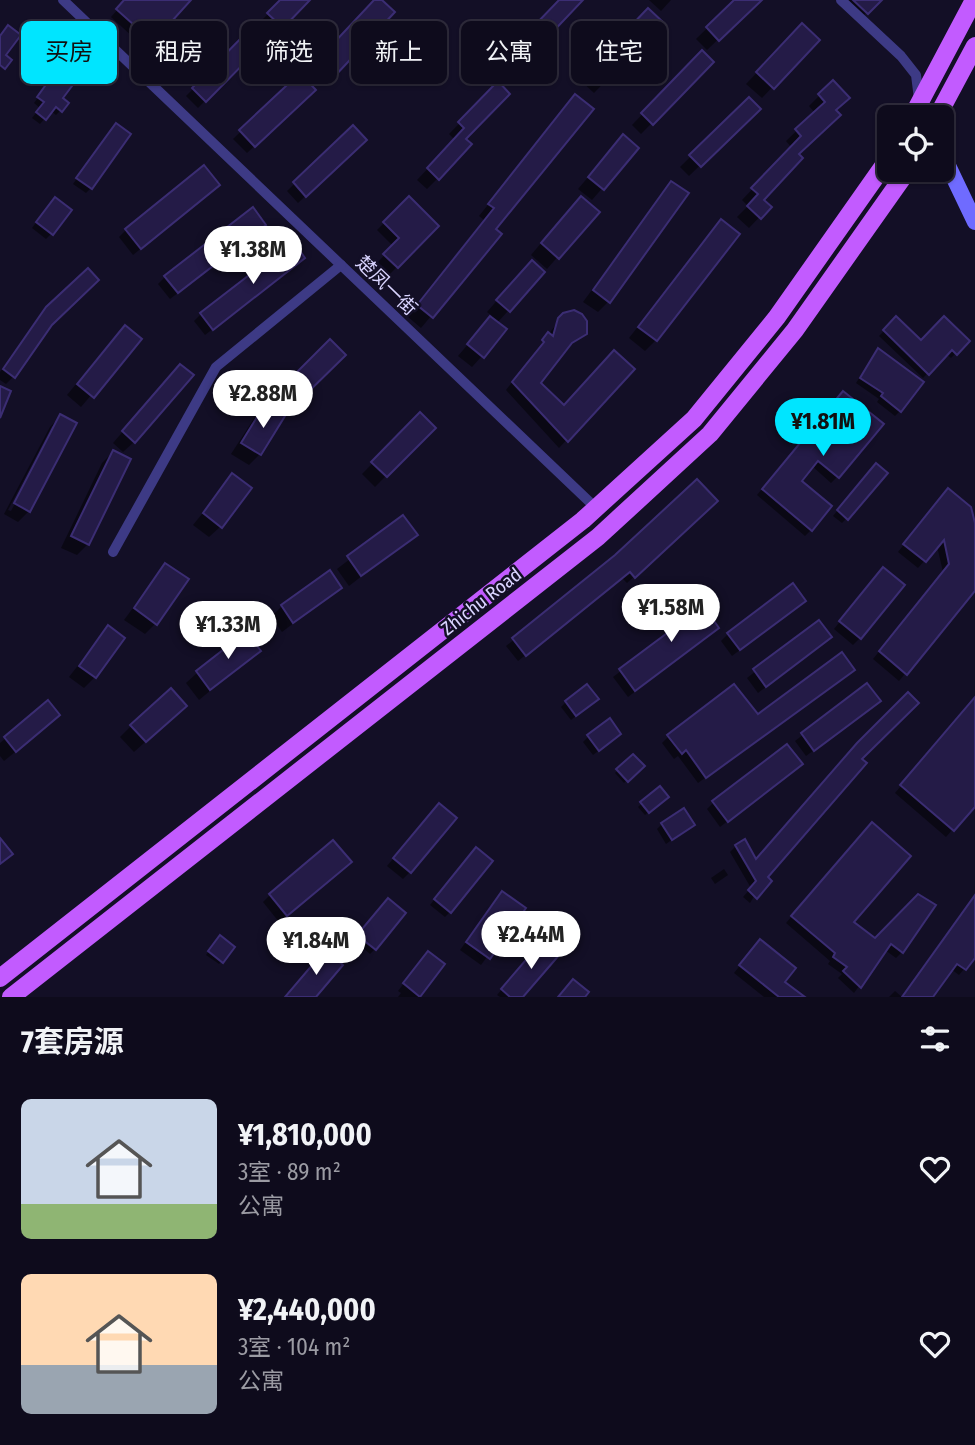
<!DOCTYPE html>
<html lang="zh">
<head>
<meta charset="utf-8">
<style>
  :root { --surface:#0e0b1c; --page:#171425; --text:#f1f3f6; --muted:#9b9ba3; --line:#2e2b3b; --accent:#00e5ff }
  body { margin:0; font-family:"Fira Sans Condensed","Noto Sans SC",sans-serif; background:var(--page); color:var(--text); height:100vh; display:flex; flex-direction:column; font-size:26px; white-space:nowrap }
  * { box-sizing:border-box; margin:0 }
  p { font-size:23px; color:var(--muted) }
  .icon { flex:none; width:38px; height:38px; fill:none; stroke:currentColor; stroke-width:2; stroke-linecap:round; stroke-linejoin:round }
  .map { position:relative; height:997px; overflow:hidden }
  .details { display:flex; flex-direction:column; background:var(--surface); flex:1 }
  .details>* { flex:none }
  .hud { position:absolute; left:21px; top:21px; width:934px; height:63px; display:flex; gap:14px }
  .buttons { position:absolute; left:877px; top:105px; display:grid; gap:14px }
  .buttons a { display:grid; place-items:center; width:77px; height:77px; border-radius:10px; background:var(--surface); box-shadow:0 2px 5px #0004,0 0 0 2px var(--line); font-size:35px }
  .price { position:absolute; translate:-50% -60px; padding:0 16px; border-radius:24px; background:#fff; color:#222; font-size:23px; line-height:46px; filter:drop-shadow(0 2px 4px #0008) }
  .price::after { content:''; position:absolute; left:50%; top:42px; width:21px; height:16px; margin-left:-10px; background:inherit; clip-path:polygon(0 0,100% 0,50% 100%) }
  .price.selected { background:var(--accent); color:#111 }
  ul { padding:0; list-style:none }
  li { display:flex; align-items:center; gap:21px; height:175px; padding:0 21px }
  li span { display:grid; place-items:center; flex:none; width:196px; height:140px; border-radius:10px; color:#555 }
  li>.icon { margin-inline-start:auto }
  span .icon { width:84px; height:84px; fill:#fffc; stroke-width:1 }
  li b { font-size:30px }
  h2 { display:flex; justify-content:space-between; align-items:center; height:84px; padding:0 21px; font-size:30px }
  .chip { padding:0 24px; border-radius:10px; background:var(--surface); box-shadow:0 2px 5px #0004,0 0 0 2px var(--line); font-size:24px; line-height:63px }
  .chip.selected { background:var(--accent); color:#111 }
  .map>svg:first-child { display:block }
</style>
</head>
<body>
<div class="map">
<svg width="975" height="997" viewBox="0 0 975 997">
  <rect width="100%" height="100%" fill="#130f26"/>
  <g fill="#0007" fill-rule="evenodd">
    <path d="M126,0h63l-44,48 -34,-31z"/>
    <path d="M282,0h25l-32,34 -14,-13z"/>
    <path d="M376,0l17,12 -70,73 -14,-13z"/>
    <path d="M561,0h20l-38,39 5,5 -32,33 -9,-9 23,-23 -6,-6z"/>
    <path d="M649,0h22l-10,11z"/>
    <path d="M736,0h23l-52,50 -11,-11z"/>
    <path d="M840,0h39l-19,19z"/>
    <path d="M648,10l13,13 -67,70 -13,-12z"/>
    <path d="M802,26l15,14 -55,58 -16,-14z"/>
    <path d="M253,28l11,12 -66,68 -12,-12z"/>
    <path d="M702,52l10,10 -71,72 -9,-9z"/>
    <path d="M300,75l14,15 -67,63 -14,-14z"/>
    <path d="M833,82l1,28 -73,90 8,7 -20,21 -12,-11 11,-11 -6,-6 50,-52 -6,-7 29,-28 -6,-7z"/>
    <path d="M49,83l12,16v11l-5,5 -5,-4 -11,13 -8,-6 8,-10 -6,-5z"/>
    <path d="M498,84l-60,94 -11,11 -10,-9 38,-40 -6,-6z"/>
    <path d="M575,96l-81,133 6,5 -79,94 -14,-12 77,-96 -5,-4z"/>
    <path d="M749,99l9,10 -69,67 -9,-9z"/>
    <path d="M353,127l12,13 -67,63 -11,-12z"/>
    <path d="M111,130l-20,58 -5,5 -13,-9z"/>
    <path d="M613,148h24l-45,52 -14,-11z"/>
    <path d="M671,183l-62,118 -11,11 -15,-10z"/>
    <path d="M210,192l-77,63 -14,-18 7,-7z"/>
    <path d="M409,198l28,28 -47,48 -12,-12 15,-16 -16,-16z"/>
    <path d="M50,204l1,30 -5,5 -14,-11z"/>
    <path d="M570,209l27,3 -50,57 -16,-14z"/>
    <path d="M721,222l-65,118 -11,11 -16,-13z"/>
    <path d="M257,232l-87,67 -12,-15 7,-7z"/>
    <path d="M296,265l-91,70 -11,-14 7,-7z"/>
    <path d="M87,270l-73,106 -8,8 -6,-4v-8l39,-55z"/>
    <path d="M521,273h22l-46,50 -15,33 -10,11 -14,-11 34,-40 -5,-4z"/>
    <path d="M564,314l21,19 -19,15 -27,35 24,24 69,-37 -73,78 -53,-58z"/>
    <path d="M896,319l25,23 47,-1 -17,17 -5,-4 -23,24 -44,-42z"/>
    <path d="M114,338l25,1 -58,68 -14,-12z"/>
    <path d="M330,341l14,14 -55,54 -13,-14z"/>
    <path d="M874,355l26,56 -5,5 -18,-14 2,-3 -23,-16z"/>
    <path d="M170,377l-36,65 -11,10 -10,-9z"/>
    <path d="M837,399v78l-6,6 -19,-17 -13,15 12,49 -6,6 -48,-41z"/>
    <path d="M266,406l-6,48 -11,11 -18,-11 24,-37z"/>
    <path d="M420,415l13,13 -58,59 -13,-13z"/>
    <path d="M61,416l-32,95 -11,11 -14,-8 46,-87zM52,426h4l-45,85 -3,-1z"/>
    <path d="M113,452l-25,92 -11,11 -16,-7 41,-85z"/>
    <path d="M871,470l-24,48 -5,5 -9,-7z"/>
    <path d="M233,476l-13,51 -11,10 -16,-12z"/>
    <path d="M941,498l34,31v59l-76,93 -26,-22 70,-87 -6,-26 -19,22 -20,-16z"/>
    <path d="M708,508l-81,75 -5,-5 -104,83 -12,-15 110,-89z"/>
    <path d="M403,518l12,17 -66,51 -12,-17z"/>
    <path d="M165,565l-9,58 -11,11 -21,-14z"/>
    <path d="M876,577l-16,61 -7,7 -19,-16z"/>
    <path d="M340,588l-58,44 -11,-15 11,-11z"/>
    <path d="M682,596l35,32 -89,69 -15,-20 75,-57 -12,-17z"/>
    <path d="M803,601l-71,55 -11,-15 7,-7z"/>
    <path d="M819,622l11,15 -72,56 -11,-15z"/>
    <path d="M108,627l-13,50 -11,11 -15,-11z"/>
    <path d="M258,651l-59,49 -13,-17 11,-10z"/>
    <path d="M853,670l-155,113 -20,-27 -4,3 -12,-16 7,-7 88,-19z"/>
    <path d="M867,685l4,23 -65,48 -11,-15z"/>
    <path d="M975,699v105l-29,33 -51,-44z"/>
    <path d="M566,702l25,2 -20,16 -10,-13z"/>
    <path d="M48,703l-1,23 -43,35 -4,-5v-13z"/>
    <path d="M174,716l-40,36 -14,-15 11,-11z"/>
    <path d="M588,737l26,2 -21,16 -10,-13z"/>
    <path d="M633,756l9,10 -18,17 -9,-10z"/>
    <path d="M860,759l-95,119 -15,25 -7,-6 8,-9 -21,-36 6,-6 20,15z"/>
    <path d="M801,764l-81,63 -13,-18 7,-7z"/>
    <path d="M659,788l7,9 -21,18 -7,-8z"/>
    <path d="M432,812l-22,60 -7,7 -16,-13z"/>
    <path d="M662,824l30,1 -26,19 -9,-15z"/>
    <path d="M866,830l-15,93 24,18 44,-45 -17,56 -6,6 -11,-8 -31,43 -16,-15 4,-4 -14,-10 2,-3 -44,-38z"/>
    <path d="M471,854l-21,58 -5,5 -15,-12z"/>
    <path d="M342,869l-63,53 -16,-20 7,-7z"/>
    <path d="M724,869l4,6 -13,9 -4,-6z"/>
    <path d="M502,893l21,15 -42,57 -21,-15z"/>
    <path d="M975,898v57l-11,14 -5,6 -8,-6 -20,28h-42l6,-6 7,6z"/>
    <path d="M383,905l-8,44 -5,5 -16,-14z"/>
    <path d="M217,940l5,21 -3,3 -13,-9z"/>
    <path d="M538,947l-17,50h-21l-3,-2z"/>
    <path d="M754,948l29,34 18,15h-37l-30,-24z"/>
    <path d="M422,960l21,5 -25,32h-20l3,-4 -3,-2z"/>
  </g>
  <g fill="#241b47" stroke="#3b2d73" stroke-width="2">
    <path d="M124,0h67l-38,42 -37,-33z"/>
    <path d="M280,0h30l-27,28 -16,-15z"/>
    <path d="M374,0h8l13,12 -63,67 -17,-16z"/>
    <path d="M559,0h24l-37,39 5,5 -23,23 -11,-11 22,-23 -6,-6z"/>
    <path d="M734,0h28l-43,41 -13,-14z"/>
    <path d="M853,0h29l-14,14z"/>
    <path d="M648,8l16,15 -58,61 -16,-15z"/>
    <path d="M802,23l18,17 -46,49 -18,-17z"/>
    <path d="M8,25l13,10 -15,20 6,5 -7,9 -5,-4v-29z"/>
    <path d="M253,26l14,14 -61,62 -14,-14z"/>
    <path d="M702,50l12,12 -61,63 -12,-12z"/>
    <path d="M65,68l13,10 -15,20 6,5 -7,9 -6,-5 -10,13 -10,-8 8,-10 -7,-5 16,-22 4,3z"/>
    <path d="M300,73l16,17 -61,57 -16,-17z"/>
    <path d="M833,80l17,18 -14,12 5,5 -42,39 4,4 -39,42 8,7 -11,12 -14,-13 11,-12 -7,-6 50,-52 -6,-7 30,-27 -7,-8z"/>
    <path d="M498,81l12,13 -44,45 6,5 -33,36 -12,-12 37,-40 -6,-6z"/>
    <path d="M575,94l19,15 -98,120 6,5 -69,84 -16,-13 77,-97 -6,-4z"/>
    <path d="M749,97l12,12 -60,58 -12,-12z"/>
    <path d="M116,123l15,11 -39,55 -16,-11z"/>
    <path d="M353,125l14,15 -61,57 -13,-15z"/>
    <path d="M623,134l16,14 -35,42 -16,-13z"/>
    <path d="M204,165l16,20 -79,64 -16,-20z"/>
    <path d="M671,181l18,12 -79,110 -17,-13z"/>
    <path d="M409,196l30,30 -41,42 -15,-14 16,-16 -16,-16z"/>
    <path d="M581,196l19,16 -41,47 -18,-16z"/>
    <path d="M55,197l17,13 -19,25 -17,-13z"/>
    <path d="M253,207l13,18 -88,68 -14,-17z"/>
    <path d="M721,219l19,15 -83,107 -19,-14z"/>
    <path d="M293,241l12,17 -92,72 -13,-17z"/>
    <path d="M532,260l13,12 -35,40 -14,-12z"/>
    <path d="M88,268l11,12 -47,45 -37,53 -12,-9 43,-62z"/>
    <path d="M574,310l8,4 5,7v13l-15,9 -31,40 23,22 50,-55 21,19 -67,73 -56,-60 32,-40 -2,-2 6,-8 5,4 5,-18 5,-5z"/>
    <path d="M490,316l17,13 -23,29 -17,-14z"/>
    <path d="M896,316l25,24 23,-24 26,25 -13,14 -5,-5 -23,25 -46,-45z"/>
    <path d="M125,325l17,14 -48,59 -17,-14z"/>
    <path d="M330,339l16,16 -45,44 -15,-16z"/>
    <path d="M878,348l46,34 -23,30 -20,-16 2,-3 -23,-15z"/>
    <path d="M180,364l14,11 -59,68 -13,-12z"/>
    <path d="M0,386l11,5 -11,27z"/>
    <path d="M843,391l41,33 -45,54 -21,-17 -16,20 30,25 -20,25 -50,-42z"/>
    <path d="M265,404l20,12 -24,39 -20,-12z"/>
    <path d="M420,412l16,16 -49,49 -16,-15z"/>
    <path d="M60,414l17,9 -47,89 -16,-9z"/>
    <path d="M113,450l18,9 -42,86 -18,-9z"/>
    <path d="M876,463l12,10 -40,47 -11,-10z"/>
    <path d="M232,473l20,15 -30,40 -19,-15z"/>
    <path d="M697,479l21,22 -83,77 -5,-6 -104,84 -14,-18 103,-83z"/>
    <path d="M948,488l23,19 4,16v68l-68,84 -28,-24 70,-87 -5,-24 -18,22 -23,-18z"/>
    <path d="M403,515l15,20 -57,41 -14,-20z"/>
    <path d="M165,563l24,16 -32,46 -23,-17z"/>
    <path d="M883,567l22,18 -44,54 -22,-18z"/>
    <path d="M330,570l12,18 -49,35 -12,-18z"/>
    <path d="M793,583l13,18 -66,49 -13,-17z"/>
    <path d="M691,588l28,40 -84,63 -16,-22 75,-56 -13,-18z"/>
    <path d="M819,620l13,17 -66,50 -13,-18z"/>
    <path d="M108,625l17,13 -29,40 -17,-12z"/>
    <path d="M246,632l15,19 -51,39 -14,-19z"/>
    <path d="M842,652l13,18 -149,108 -20,-28 -4,4 -15,-19 67,-51 24,30z"/>
    <path d="M867,683l14,18 -67,50 -13,-18z"/>
    <path d="M587,684l12,15 -23,17 -11,-15z"/>
    <path d="M171,688l16,18 -41,36 -16,-17z"/>
    <path d="M908,692l11,11 -57,56 5,4 -99,114 4,4 -15,18 -9,-9 8,-9 -21,-36 10,-6 11,20 101,-116z"/>
    <path d="M975,697v110l-21,24 -54,-46z"/>
    <path d="M48,700l12,15 -44,37 -12,-15z"/>
    <path d="M610,718l11,16 -22,17 -12,-16z"/>
    <path d="M787,744l16,20 -75,58 -16,-21z"/>
    <path d="M633,754l12,12 -17,16 -12,-13z"/>
    <path d="M660,786l9,11 -20,16 -9,-11z"/>
    <path d="M439,803l18,15 -46,55 -18,-15z"/>
    <path d="M684,808l11,17 -23,15 -11,-17z"/>
    <path d="M872,822l39,34 -57,66 21,16 43,-44 18,11 -33,48 -12,-9 -30,44 -18,-17 4,-4 -14,-10 2,-4 -44,-37z"/>
    <path d="M0,838l13,16 -13,10z"/>
    <path d="M333,840l19,22 -65,54 -18,-22z"/>
    <path d="M476,847l17,14 -42,52 -17,-14z"/>
    <path d="M502,891l24,17 -36,51 -24,-17z"/>
    <path d="M975,895v63l-9,12 -9,-6 -24,33h-31z"/>
    <path d="M388,898l18,15 -30,37 -19,-15z"/>
    <path d="M220,935l15,12 -12,16 -15,-12z"/>
    <path d="M760,939l36,29 -11,14 20,15h-26l-40,-32z"/>
    <path d="M543,940l17,14 -37,43h-13l-9,-8z"/>
    <path d="M325,950l18,15 -27,32h-31z"/>
    <path d="M428,951l17,13 -25,33 -17,-14z"/>
    <path d="M573,979l16,13 -4,5h-27z"/>
  </g>
  <g fill="none" stroke-linecap="round" stroke-linejoin="round">
    <g stroke="#3d3a85" stroke-width="10">
      <path d="M63,0l533,508"/>
      <path d="M841,0l60,56 15,19 3,24"/>
      <path d="M113,552l103,-185 125,-102"/>
    </g>
    <path stroke="#6f6bff" stroke-width="16" d="M942,153l33,69"/>
    <g stroke="#c25bff" stroke-width="18">
      <path d="M912,117l62,-117"/>
      <path d="M937,117l38,-71"/>
      <path d="M0,978l583,-458 111,-101 83,-102 112,-159"/>
      <path d="M11,997l587,-460 112,-103 85,-104 113,-160"/>
    </g>
  </g>
  <g text-anchor="middle" stroke-width="5" stroke-linejoin="round" paint-order="stroke">
    <g font-size="19" fill="#d9d4ff" stroke="#130f26">
      <text transform="translate(387 285) rotate(44)" y="7">楚凤一街</text>
      <text transform="translate(481 601) rotate(-38)" y="7">Zhichu Road</text>
    </g>
  </g>
</svg>
<div class="buttons">
<a><svg class="icon" aria-label="locate" viewBox="0 0 24 24"><circle cx="12" cy="12" r="6"/><path d="M12 2v4M12 18v4M2 12h4M18 12h4"/></svg></a>
</div>
<b class="price" style="left:253px;top:286px">¥1.38M</b>
<b class="price" style="left:263px;top:430px">¥2.88M</b>
<b class="price selected" style="left:823px;top:458px">¥1.81M</b>
<b class="price" style="left:671px;top:644px">¥1.58M</b>
<b class="price" style="left:228px;top:661px">¥1.33M</b>
<b class="price" style="left:531px;top:971px">¥2.44M</b>
<b class="price" style="left:316px;top:977px">¥1.84M</b>
<div class="hud">
<a class="chip selected">买房</a>
<a class="chip">租房</a>
<a class="chip">筛选</a>
<a class="chip">新上</a>
<a class="chip">公寓</a>
<a class="chip">住宅</a>
</div>
</div>
<section class="details">
<h2>7套房源<svg class="icon" aria-label="filters" viewBox="0 0 24 24"><path d="M4 7h16M4 17h16"/><circle cx="9" cy="7" r="2"/><circle cx="15" cy="17" r="2"/></svg></h2>
<ul>
<li><span style="background:linear-gradient(#c9d6e8 75%,#8fb573 0)"><svg class="icon" aria-label="home" viewBox="0 0 24 24"><path d="M3 11l9-7 9 7M6 9v11h12V9"/></svg></span><div><b>¥1,810,000</b><p>3室 · 89 m²</p><p>公寓</p></div><svg class="icon" aria-label="heart" viewBox="0 0 24 24"><path d="M12 20l-8-8c-3-5 5-10 8-4 3-6 11-1 8 4z"/></svg></li>
<li><span style="background:linear-gradient(#ffd9b3 65%,#9aa5b1 0)"><svg class="icon" aria-label="home" viewBox="0 0 24 24"><path d="M3 11l9-7 9 7M6 9v11h12V9"/></svg></span><div><b>¥2,440,000</b><p>3室 · 104 m²</p><p>公寓</p></div><svg class="icon" aria-label="heart" viewBox="0 0 24 24"><path d="M12 20l-8-8c-3-5 5-10 8-4 3-6 11-1 8 4z"/></svg></li>
</ul>
</section>
</body>
</html>
